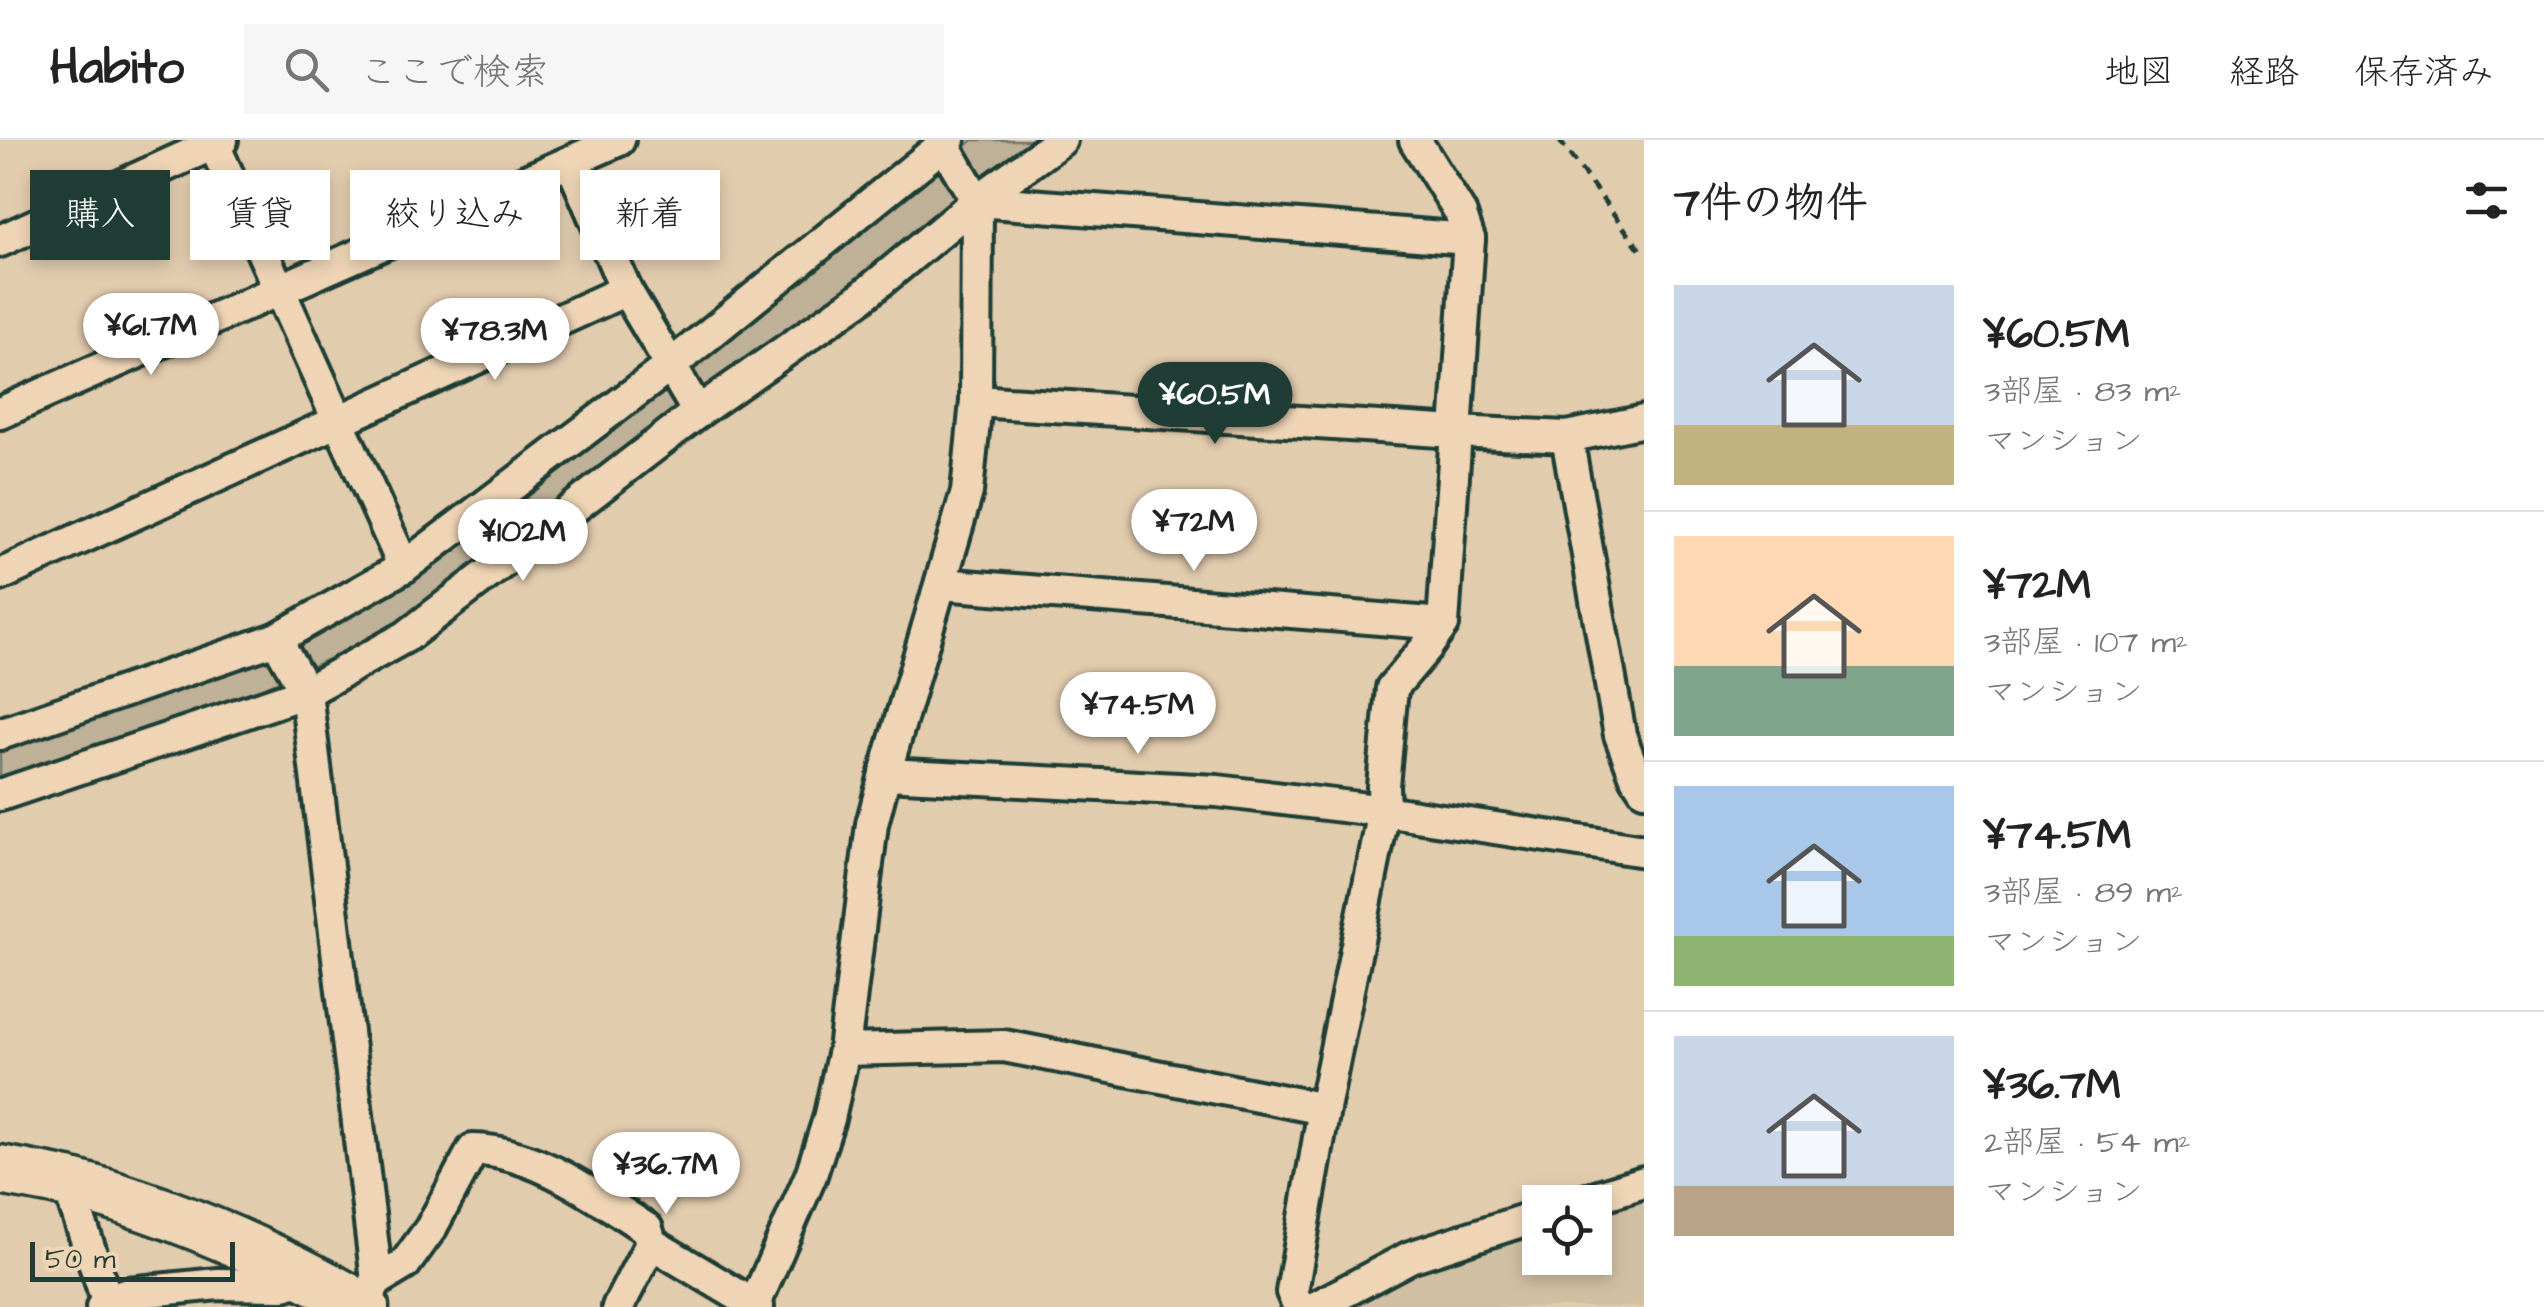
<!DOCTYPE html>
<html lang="ja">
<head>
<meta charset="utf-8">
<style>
  :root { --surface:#fff; --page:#f6f6f6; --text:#222; --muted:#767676; --line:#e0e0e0; --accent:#1f3d34 }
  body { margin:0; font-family:"Architects Daughter","Klee One",sans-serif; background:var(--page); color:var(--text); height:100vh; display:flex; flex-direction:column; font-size:38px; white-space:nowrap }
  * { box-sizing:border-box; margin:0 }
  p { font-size:32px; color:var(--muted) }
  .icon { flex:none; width:55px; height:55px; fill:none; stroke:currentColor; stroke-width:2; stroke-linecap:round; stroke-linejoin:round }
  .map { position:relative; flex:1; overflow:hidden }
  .sheet { display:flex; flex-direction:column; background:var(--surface); width:900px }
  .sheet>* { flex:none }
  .banner { position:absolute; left:30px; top:30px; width:950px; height:90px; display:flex; gap:20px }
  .buttons { position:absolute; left:1522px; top:1045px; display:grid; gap:20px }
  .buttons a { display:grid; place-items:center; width:90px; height:90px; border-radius:0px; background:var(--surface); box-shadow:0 5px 15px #0003; font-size:50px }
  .scale { position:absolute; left:30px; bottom:25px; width:205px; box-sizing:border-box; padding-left:10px; border:5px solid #1f3d34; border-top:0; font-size:28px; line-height:35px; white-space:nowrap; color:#1f3d34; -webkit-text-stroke:8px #efd5b6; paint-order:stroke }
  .price { position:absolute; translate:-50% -85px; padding:0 22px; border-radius:35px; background:#fff; color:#222; font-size:32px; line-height:65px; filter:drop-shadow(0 2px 5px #0008) }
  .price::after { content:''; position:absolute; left:50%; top:60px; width:30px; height:22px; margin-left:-15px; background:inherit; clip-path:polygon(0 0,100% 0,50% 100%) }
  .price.on { background:var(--accent); color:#fff }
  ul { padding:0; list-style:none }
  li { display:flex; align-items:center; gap:30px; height:250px; padding:0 30px }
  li+li { border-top:2px solid var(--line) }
  li span { display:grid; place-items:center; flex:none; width:280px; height:200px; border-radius:0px; color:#555 }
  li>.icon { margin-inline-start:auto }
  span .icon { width:120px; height:120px; fill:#fffc; stroke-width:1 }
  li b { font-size:42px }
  h2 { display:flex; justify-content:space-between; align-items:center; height:120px; padding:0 30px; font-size:42px }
  .pill { padding:0 35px; border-radius:0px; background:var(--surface); box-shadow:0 5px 15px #0003; font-size:35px; line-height:90px }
  .pill.on { background:var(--accent); color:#fff }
  header { display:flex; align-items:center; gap:60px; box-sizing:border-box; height:140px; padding:0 50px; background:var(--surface); border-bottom:2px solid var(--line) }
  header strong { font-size:48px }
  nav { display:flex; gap:55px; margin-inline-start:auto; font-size:35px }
  .search { width:700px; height:90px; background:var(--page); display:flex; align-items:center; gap:25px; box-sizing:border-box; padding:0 35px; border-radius:0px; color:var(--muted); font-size:38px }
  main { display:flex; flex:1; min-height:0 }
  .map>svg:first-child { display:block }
</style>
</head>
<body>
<header>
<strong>Habito</strong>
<div class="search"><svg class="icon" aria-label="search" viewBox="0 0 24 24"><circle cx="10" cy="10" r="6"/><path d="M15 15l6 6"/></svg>ここで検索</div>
<nav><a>地図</a><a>経路</a><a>保存済み</a></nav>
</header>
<main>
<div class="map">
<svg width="1644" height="1167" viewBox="0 0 1644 1167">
  <rect width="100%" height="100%" fill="#e2ccae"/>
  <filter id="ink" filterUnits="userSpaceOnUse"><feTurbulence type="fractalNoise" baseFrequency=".01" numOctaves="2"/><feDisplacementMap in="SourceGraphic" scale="20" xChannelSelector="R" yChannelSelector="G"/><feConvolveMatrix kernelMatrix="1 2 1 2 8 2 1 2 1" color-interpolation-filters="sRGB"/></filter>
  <g filter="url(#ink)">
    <path fill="#d0bfa3" d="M1644,1060v107h-299l26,-20 169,-53v24h55v-42z"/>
    <path fill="#beb198" stroke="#6e7766" stroke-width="2.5" d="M973,0h67l-313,244 -309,230 -69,36 -83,37 -266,97v-32l336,-131 76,-41 73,-50 220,-171z"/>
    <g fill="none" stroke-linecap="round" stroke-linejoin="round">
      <g stroke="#1f3d34" stroke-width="38">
        <g id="street">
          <path d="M212,0l192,427"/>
          <path d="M571,23l55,127 72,122"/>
          <path d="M977,61l492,38"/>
          <path d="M0,101l222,-101"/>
          <path d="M976,261l480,31 111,5 77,-16"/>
          <path d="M0,273l619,-273"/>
          <path d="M1567,297l53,298 16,42 8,12"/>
          <path d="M0,435l626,-285"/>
          <path d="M941,444l502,40"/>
          <path d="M276,499l30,53 71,589 -15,25"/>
          <path d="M0,594l276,-95 128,-72 266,-201 279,-226"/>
          <path d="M885,634l332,17 167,20 260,40"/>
          <path d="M0,655l306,-103 101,-56 291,-224 160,-112 119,-99 84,-61"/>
          <path d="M844,910l160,-4 320,63"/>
          <path d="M67,1043l40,117"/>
          <path d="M1580,1062l64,-20"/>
          <path d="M377,1141l28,-17 26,-36 42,-78c61,0 124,47 174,79l4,14"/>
          <path d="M755,1164l56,-129 18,-56 15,-69 28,-226 13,-50 82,-282 9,-91 1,-200 -36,-61"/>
          <path d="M102,1167l5,-7 21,-7 90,-9 66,1 25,-8"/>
          <path d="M618,1167l33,-64 107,64"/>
          <path d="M1299,1167l-7,-15 32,-183 60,-298 -1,-25 9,-98 34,-40 17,-24 26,-385 -9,-27 -45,-72"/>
          <path d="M1316,1167l94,-50 130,-42"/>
        </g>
      </g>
      <g stroke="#1f3d34" stroke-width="55">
        <path id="primary" d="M0,1030c22,4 46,8 68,13 103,27 203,71 296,124"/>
      </g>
      <path stroke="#1f3d34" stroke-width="5" stroke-dasharray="10 8" stroke-linecap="butt" d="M1559,0l85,115"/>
      <use href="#street" stroke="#efd5b6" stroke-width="30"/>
      <use href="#primary" stroke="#efd5b6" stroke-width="48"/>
    </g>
  </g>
</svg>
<div class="buttons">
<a><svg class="icon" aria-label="locate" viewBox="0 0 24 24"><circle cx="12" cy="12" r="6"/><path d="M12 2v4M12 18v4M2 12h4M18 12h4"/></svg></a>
</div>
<div class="scale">50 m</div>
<b class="price" style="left:151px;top:238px">¥61.7M</b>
<b class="price" style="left:495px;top:243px">¥78.3M</b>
<b class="price on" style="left:1215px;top:307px">¥60.5M</b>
<b class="price" style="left:1194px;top:434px">¥72M</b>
<b class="price" style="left:523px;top:444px">¥102M</b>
<b class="price" style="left:1138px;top:617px">¥74.5M</b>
<b class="price" style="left:666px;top:1077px">¥36.7M</b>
<div class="banner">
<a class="pill on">購入</a>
<a class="pill">賃貸</a>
<a class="pill">絞り込み</a>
<a class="pill">新着</a>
</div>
</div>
<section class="sheet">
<h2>7件の物件<svg class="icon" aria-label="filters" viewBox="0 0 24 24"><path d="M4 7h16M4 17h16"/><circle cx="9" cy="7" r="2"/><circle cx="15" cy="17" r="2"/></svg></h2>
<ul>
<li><span style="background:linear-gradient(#c9d6e8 70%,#c2b280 0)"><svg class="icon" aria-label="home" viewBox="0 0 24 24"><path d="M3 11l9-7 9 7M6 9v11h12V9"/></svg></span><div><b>¥60.5M</b><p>3部屋 · 83 m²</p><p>マンション</p></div></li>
<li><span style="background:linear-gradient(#ffd9b3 65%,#7fa58c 0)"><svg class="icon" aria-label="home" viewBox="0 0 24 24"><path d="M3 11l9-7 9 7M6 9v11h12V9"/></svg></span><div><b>¥72M</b><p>3部屋 · 107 m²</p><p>マンション</p></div></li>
<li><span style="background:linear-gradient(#a9c7e8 75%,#8fb573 0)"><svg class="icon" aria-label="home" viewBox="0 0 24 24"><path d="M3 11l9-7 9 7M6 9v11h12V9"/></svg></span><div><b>¥74.5M</b><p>3部屋 · 89 m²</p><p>マンション</p></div></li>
<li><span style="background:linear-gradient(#c9d6e8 75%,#b9a48a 0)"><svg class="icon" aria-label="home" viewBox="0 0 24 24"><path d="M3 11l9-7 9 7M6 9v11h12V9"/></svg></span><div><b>¥36.7M</b><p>2部屋 · 54 m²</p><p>マンション</p></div></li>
</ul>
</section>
</main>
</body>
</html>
